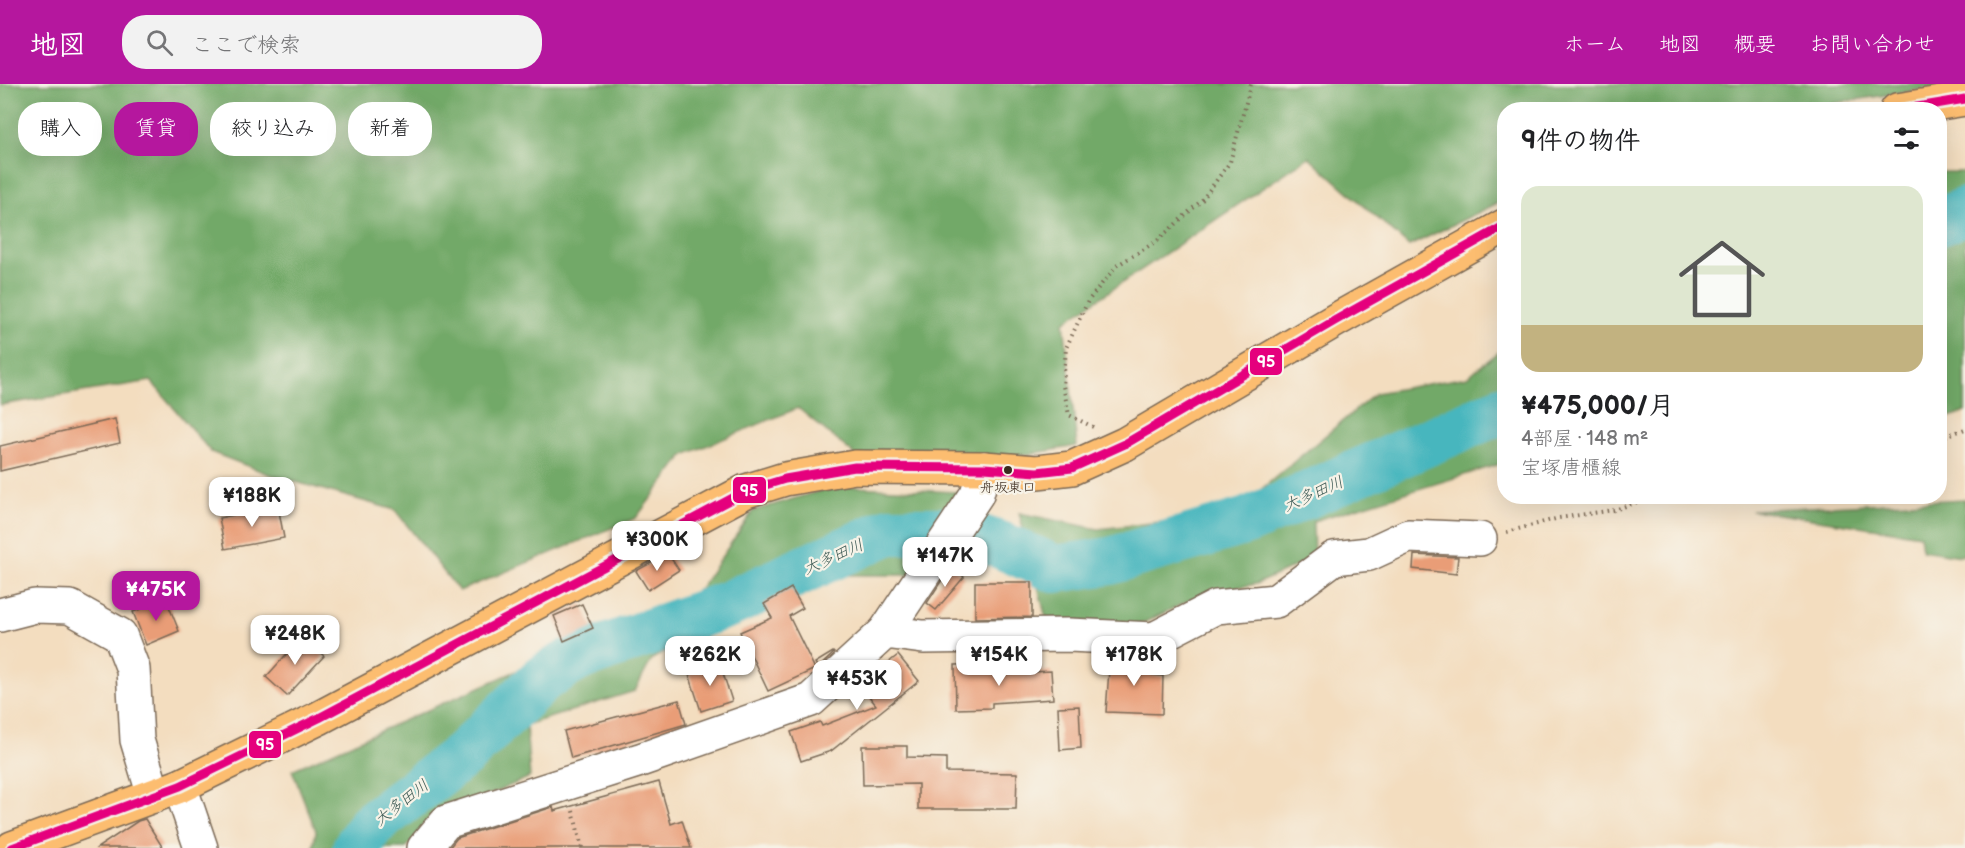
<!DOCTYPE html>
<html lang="ja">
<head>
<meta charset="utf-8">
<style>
  :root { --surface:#fff; --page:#f2f2f2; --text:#202124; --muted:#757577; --accent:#b5179e }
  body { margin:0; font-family:"Balsamiq Sans","Klee One",sans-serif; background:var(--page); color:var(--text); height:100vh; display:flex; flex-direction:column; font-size:22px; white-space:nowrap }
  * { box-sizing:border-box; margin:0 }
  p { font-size:20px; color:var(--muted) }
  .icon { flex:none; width:33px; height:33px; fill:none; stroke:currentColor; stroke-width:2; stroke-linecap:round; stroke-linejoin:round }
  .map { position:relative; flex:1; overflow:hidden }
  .details { position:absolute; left:1497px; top:18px; width:450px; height:402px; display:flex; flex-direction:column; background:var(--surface); border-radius:24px; box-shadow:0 6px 24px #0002 }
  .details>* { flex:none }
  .banner { position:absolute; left:18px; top:18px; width:570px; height:54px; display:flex; gap:12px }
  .price { position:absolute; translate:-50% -51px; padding:0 14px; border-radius:12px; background:#fff; color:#222; font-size:20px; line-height:39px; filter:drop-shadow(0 2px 3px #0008) }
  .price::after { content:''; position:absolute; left:50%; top:36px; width:18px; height:14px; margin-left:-9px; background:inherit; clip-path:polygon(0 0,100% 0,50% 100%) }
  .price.on { background:var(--accent); color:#fff }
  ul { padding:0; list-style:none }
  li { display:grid; align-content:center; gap:12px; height:318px; padding:0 24px }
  li span { display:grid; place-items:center; height:186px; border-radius:18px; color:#555 }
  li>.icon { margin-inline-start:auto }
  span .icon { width:108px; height:108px; fill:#fffc; stroke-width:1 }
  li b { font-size:26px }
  h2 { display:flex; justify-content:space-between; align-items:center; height:72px; padding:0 24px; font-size:26px }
  .tag { padding:0 21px; border-radius:24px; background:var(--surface); box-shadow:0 6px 24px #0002; font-size:21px; line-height:54px }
  .tag.on { background:var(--accent); color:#fff }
  header { display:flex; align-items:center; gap:36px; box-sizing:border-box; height:84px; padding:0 30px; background:var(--accent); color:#fff }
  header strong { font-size:28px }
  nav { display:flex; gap:33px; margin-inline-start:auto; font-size:21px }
  .search { width:420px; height:54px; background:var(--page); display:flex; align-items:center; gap:15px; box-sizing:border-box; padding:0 21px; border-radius:24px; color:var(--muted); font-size:22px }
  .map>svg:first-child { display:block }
</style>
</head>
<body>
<header>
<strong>地図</strong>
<div class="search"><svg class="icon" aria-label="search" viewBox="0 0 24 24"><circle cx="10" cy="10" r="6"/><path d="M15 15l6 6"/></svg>ここで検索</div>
<nav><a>ホーム</a><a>地図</a><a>概要</a><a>お問い合わせ</a></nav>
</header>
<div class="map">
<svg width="1965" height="764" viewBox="0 0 1965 764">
  <rect width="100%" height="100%" fill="#f7f3e8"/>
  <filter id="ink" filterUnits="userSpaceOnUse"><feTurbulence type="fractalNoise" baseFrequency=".0167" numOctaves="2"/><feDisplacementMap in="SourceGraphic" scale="12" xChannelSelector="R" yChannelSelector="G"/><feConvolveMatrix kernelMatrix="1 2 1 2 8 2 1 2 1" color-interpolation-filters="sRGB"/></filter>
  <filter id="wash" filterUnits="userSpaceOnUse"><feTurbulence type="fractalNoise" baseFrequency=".008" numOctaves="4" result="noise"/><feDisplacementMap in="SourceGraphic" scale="24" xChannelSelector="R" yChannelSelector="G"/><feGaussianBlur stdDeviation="1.35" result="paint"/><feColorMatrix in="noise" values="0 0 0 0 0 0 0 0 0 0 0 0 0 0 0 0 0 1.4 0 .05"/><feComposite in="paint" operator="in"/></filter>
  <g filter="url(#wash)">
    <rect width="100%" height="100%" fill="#f3ddbf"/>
    <g fill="#72a967" stroke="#566a42" stroke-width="1.5">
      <path d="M0,0h1955l-156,25 -295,1v90l-95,46 -100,-89 -245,165 13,124 -107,18 -115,-9 -57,-47 -114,47 -48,63 -177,73 -64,-81 -124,-35 -60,-23 -60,-71 -151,24z"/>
      <path d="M1940,88h25v240l-25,8z"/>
      <path d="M1504,264v115l-191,58 1,37 -58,26 -51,9 -70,34 -89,-9 -27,-105 79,16 134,-15 144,-121 91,-16z"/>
      <path d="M836,402l140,7 -67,82h-63l-34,-4 -81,39 -20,15 -59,34 -17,32 -109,34 4,52 -101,44 -23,27h-93l3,-17 -24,-61 407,-180 54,-79z"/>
      <path d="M1965,415v55l-4,2 -39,-6 -2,-15 -169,-25z"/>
    </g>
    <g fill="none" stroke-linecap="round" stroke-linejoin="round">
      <g stroke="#46b6be" stroke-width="48">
        <path d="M1940,138l25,-11"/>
        <path d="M356,764l15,-23 92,-70 80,-77 34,-20 152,-54 160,-73h69l45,15 52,23 55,-8 137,-40 257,-112"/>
      </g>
    </g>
    <g id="blocks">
      <g fill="#e99d77">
        <path d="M115,335l5,24 -120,28v-25z"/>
        <path d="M278,422l6,32 -59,11 -6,-31z"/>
        <path d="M668,470l11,16 -31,20 -12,-19z"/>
        <path d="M1414,471l44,2 -2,17 -43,-5z"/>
        <path d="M951,482l13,11 -28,33 -9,-7z"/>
        <path d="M975,498h57v35l-57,1z"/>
        <path d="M791,504l12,20 -14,8 26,53 -47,22 -28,-59 32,-14 -8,-14z"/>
        <path d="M166,515l13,32 -33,14 -13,-33z"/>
        <path d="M582,520l11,24 -29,13 -10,-25z"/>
        <path d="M302,553l22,19 -37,40 -21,-19z"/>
        <path d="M833,568l1,1 -16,15 -3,-5z"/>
        <path d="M898,571l21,26 -88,70 -30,10 -10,-29 29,-10 2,4 54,-21 -16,-20z"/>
        <path d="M1110,572l43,2 -1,17 11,1 -1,38 -56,-2z"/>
        <path d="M720,580l12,37 -31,10 -12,-37z"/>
        <path d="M992,580v10l59,-3 2,28 -61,4v5l-36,1 -1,-44z"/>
        <path d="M679,616l7,24 -115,34 -7,-27z"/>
        <path d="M1079,622l2,42 -21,2 -2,-43z"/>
        <path d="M862,662h45v11l39,1v14l71,1 -1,36h-98v-25l-55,1z"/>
        <path d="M659,698l12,42 11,-4 9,28h-242l8,-10 96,-31 1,4z"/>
        <path d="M145,735l18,29h-66l41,-27z"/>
      </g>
    </g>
  </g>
  <g filter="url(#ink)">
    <use href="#blocks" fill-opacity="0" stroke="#7b6956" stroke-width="1.5"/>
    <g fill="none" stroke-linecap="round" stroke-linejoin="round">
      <g stroke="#7b6956" stroke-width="36">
        <g id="minor">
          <path d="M0,531l35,-9 35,1 50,28 13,34 4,71 17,56"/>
          <path d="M885,548l92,-138 7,-26"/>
          <path d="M180,702l21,62"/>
          <path d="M424,764l22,-26 194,-62 171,-60 74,-68 38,5 146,-2 85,4 62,-32 60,-6 58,-43 35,-4 39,-18 72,3"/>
        </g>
      </g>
      <g stroke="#7b6956" stroke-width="36">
        <g id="major">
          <path d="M1897,26l68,-11"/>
          <path d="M12,764l168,-62 139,-68 427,-227 39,-12 70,-12 129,1 53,4 35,-4 53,-24 211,-124 168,-94"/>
        </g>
      </g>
      <g stroke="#7b6956" stroke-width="4" stroke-dasharray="1.5 4.5" stroke-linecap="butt">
        <path d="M1093,343l-24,-12 -6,-29 3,-38 22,-47 28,-35 41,-25 45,-41 28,-38 21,-78"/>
        <path d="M1940,354l25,-9"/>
        <path d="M1507,448l52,-14 55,-8 41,-14"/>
        <path d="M573,727l9,37"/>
      </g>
      <use href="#minor" stroke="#fff" stroke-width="33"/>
      <use href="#major" stroke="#fcbd6f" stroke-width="33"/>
      <g stroke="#f7f3e8" stroke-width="14">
        <g id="bus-1">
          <path d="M1900,26l65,-11"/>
          <path d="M12,764l168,-62 139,-68 427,-227 39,-12 70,-12 129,1 53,4 35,-4 53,-24 211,-124 168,-94"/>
        </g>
      </g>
      <use href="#bus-1" stroke="#e5007d" stroke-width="9"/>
    </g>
  </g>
  <circle fill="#3b2a1e" stroke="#f7f3e8" stroke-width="2" cx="1008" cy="386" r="5"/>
  <g text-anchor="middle" stroke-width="4.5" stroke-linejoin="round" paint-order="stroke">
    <g font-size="14" fill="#3b2a1e" stroke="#f7f3e8">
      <text x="1008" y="408">舟坂東口</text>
    </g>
    <g font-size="16" font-style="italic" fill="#3f5b56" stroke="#f7f3e8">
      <text transform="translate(1313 409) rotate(-24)" y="6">大多田川</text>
      <text transform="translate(833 472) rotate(-24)" y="6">大多田川</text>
      <text transform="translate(401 718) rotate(-38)" y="6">大多田川</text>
    </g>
  </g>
  <g stroke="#f7f3e8" stroke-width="2">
    <rect x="1249" y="263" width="34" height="29" rx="6" fill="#e5007d"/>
    <rect x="732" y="392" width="35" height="28" rx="6" fill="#e5007d"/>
    <rect x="248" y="646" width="34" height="29" rx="6" fill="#e5007d"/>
  </g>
  <g font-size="16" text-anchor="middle" font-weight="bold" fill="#fff">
    <text x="1266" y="283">95</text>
    <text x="749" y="412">95</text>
    <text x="265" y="666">95</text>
  </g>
</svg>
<b class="price" style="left:252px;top:444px">¥188K</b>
<b class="price" style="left:657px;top:488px">¥300K</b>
<b class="price" style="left:945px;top:504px">¥147K</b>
<b class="price on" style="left:156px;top:538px">¥475K</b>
<b class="price" style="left:295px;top:582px">¥248K</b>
<b class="price" style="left:710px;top:603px">¥262K</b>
<b class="price" style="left:999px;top:603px">¥154K</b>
<b class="price" style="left:1134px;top:603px">¥178K</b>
<b class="price" style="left:857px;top:627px">¥453K</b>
<div class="banner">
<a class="tag">購入</a>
<a class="tag on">賃貸</a>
<a class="tag">絞り込み</a>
<a class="tag">新着</a>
</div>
<section class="details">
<h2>9件の物件<svg class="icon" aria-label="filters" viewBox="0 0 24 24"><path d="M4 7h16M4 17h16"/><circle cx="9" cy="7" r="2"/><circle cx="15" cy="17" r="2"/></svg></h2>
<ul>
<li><span style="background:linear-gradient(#dfe7d0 75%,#c2b280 0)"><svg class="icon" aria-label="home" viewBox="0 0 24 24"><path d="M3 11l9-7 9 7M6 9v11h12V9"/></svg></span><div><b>¥475,000/月</b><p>4部屋 · 148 m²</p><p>宝塚唐櫃線</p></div></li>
</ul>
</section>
</div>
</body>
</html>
